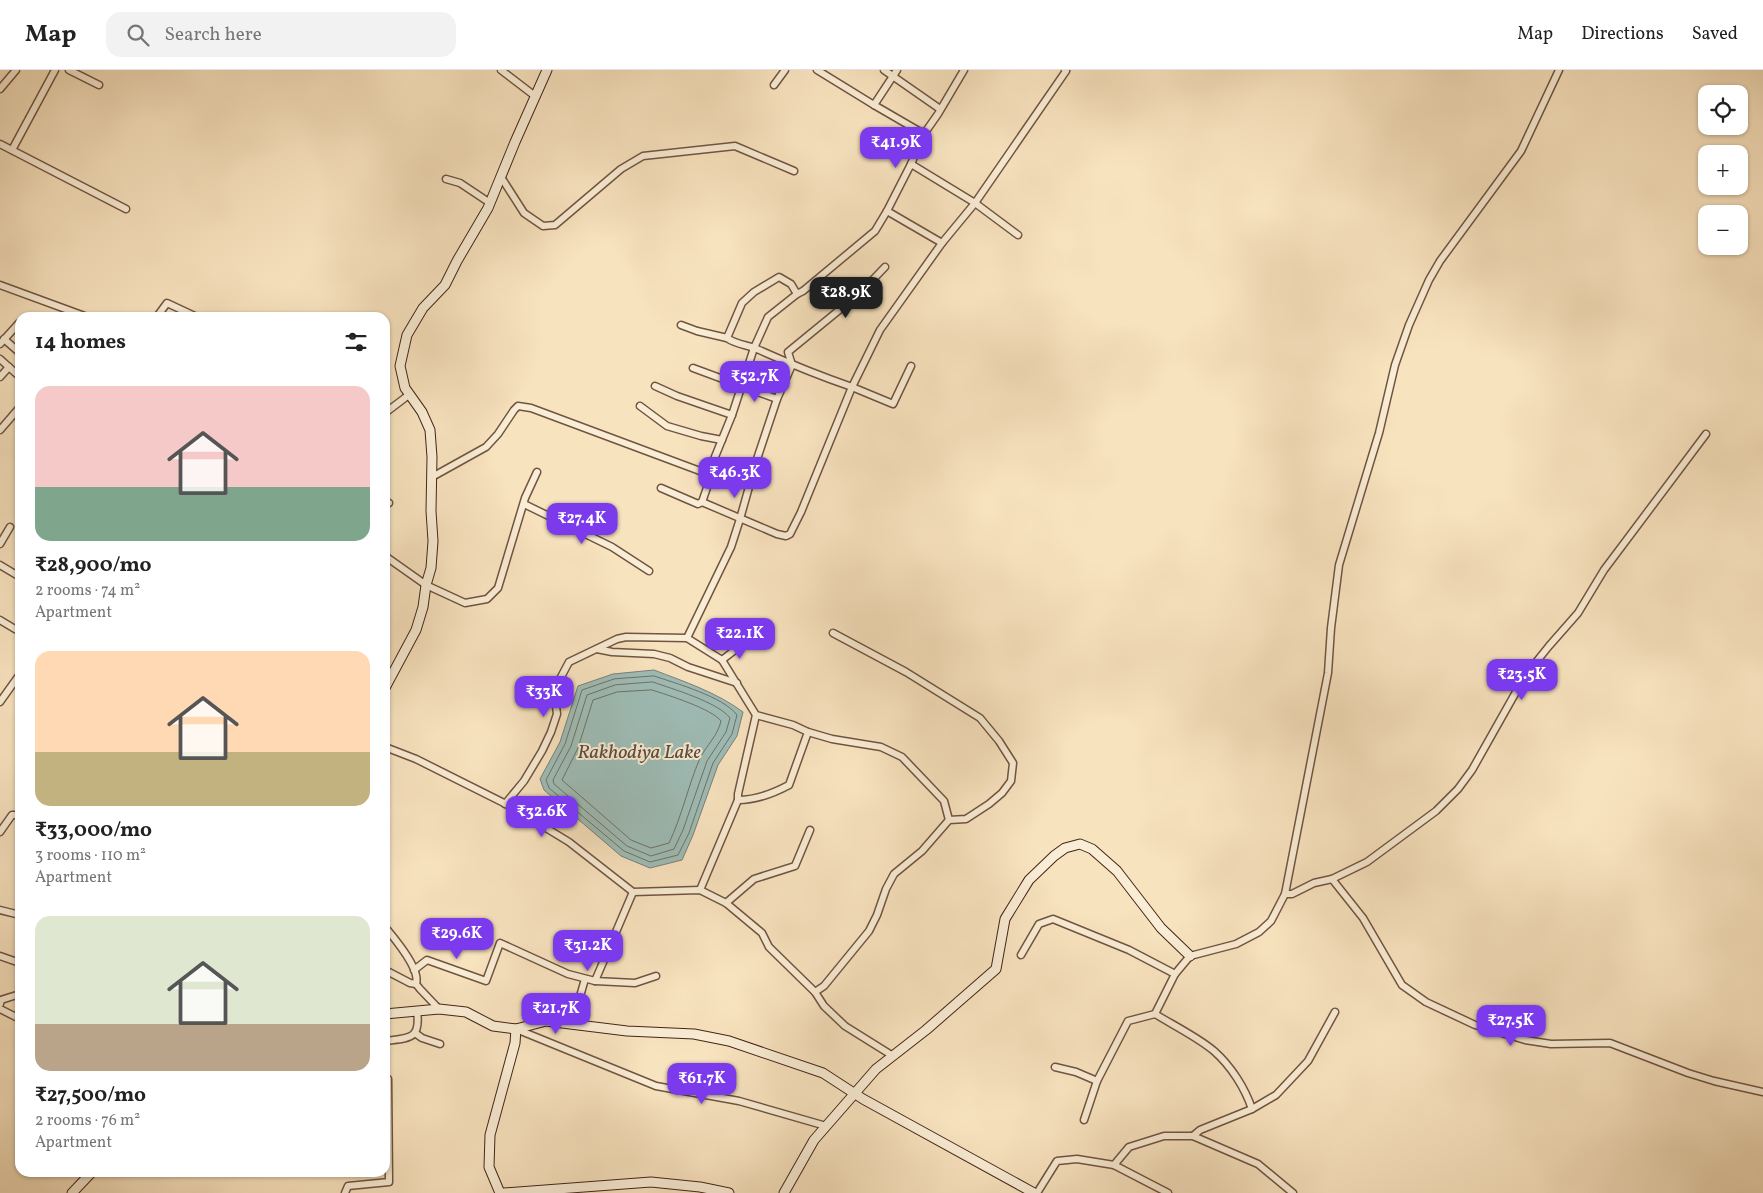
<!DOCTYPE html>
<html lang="en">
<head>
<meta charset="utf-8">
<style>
  :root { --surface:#fff; --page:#f2f2f2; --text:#222; --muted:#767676; --line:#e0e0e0; --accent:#7c3aed }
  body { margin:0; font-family:Vollkorn,serif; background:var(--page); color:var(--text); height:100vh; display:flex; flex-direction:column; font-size:19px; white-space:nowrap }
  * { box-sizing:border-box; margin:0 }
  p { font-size:16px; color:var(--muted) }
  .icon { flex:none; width:28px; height:28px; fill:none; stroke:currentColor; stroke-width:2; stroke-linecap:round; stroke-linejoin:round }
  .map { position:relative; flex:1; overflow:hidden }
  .sheet { position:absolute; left:15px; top:242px; width:375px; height:865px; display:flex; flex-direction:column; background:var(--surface); border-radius:15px; box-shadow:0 1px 4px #0004 }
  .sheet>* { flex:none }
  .tools { position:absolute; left:1698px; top:15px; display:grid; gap:10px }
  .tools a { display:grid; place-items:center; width:50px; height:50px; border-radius:10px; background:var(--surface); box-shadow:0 1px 4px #0004; font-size:25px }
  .price { position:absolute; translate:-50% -42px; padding:0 11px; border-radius:10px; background:var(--accent); color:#fff; font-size:16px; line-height:32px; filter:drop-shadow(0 1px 2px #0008) }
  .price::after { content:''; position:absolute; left:50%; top:30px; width:15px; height:11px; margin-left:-8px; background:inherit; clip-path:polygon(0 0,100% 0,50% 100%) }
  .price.on { background:#222; color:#fff }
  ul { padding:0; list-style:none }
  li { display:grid; align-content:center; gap:10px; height:265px; padding:0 20px }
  li span { display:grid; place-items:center; height:155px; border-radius:15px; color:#555 }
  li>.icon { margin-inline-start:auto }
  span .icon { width:90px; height:90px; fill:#fffc; stroke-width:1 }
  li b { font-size:21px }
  h2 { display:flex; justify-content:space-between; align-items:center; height:60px; padding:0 20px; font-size:21px }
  header { display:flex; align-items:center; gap:30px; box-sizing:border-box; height:70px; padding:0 25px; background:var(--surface); border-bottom:1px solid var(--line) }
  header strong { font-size:24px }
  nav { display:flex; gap:28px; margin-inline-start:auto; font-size:18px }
  .search { width:350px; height:45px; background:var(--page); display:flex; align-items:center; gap:12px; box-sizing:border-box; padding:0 18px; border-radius:15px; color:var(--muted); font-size:19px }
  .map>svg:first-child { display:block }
</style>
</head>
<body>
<header>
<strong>Map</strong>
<div class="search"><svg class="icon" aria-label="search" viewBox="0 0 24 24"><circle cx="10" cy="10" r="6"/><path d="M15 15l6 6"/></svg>Search here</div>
<nav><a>Map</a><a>Directions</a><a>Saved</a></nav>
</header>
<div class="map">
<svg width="1763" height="1123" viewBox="0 0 1763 1123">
  <rect width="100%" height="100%" fill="#f8e3bf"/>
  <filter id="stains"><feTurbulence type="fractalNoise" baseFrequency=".004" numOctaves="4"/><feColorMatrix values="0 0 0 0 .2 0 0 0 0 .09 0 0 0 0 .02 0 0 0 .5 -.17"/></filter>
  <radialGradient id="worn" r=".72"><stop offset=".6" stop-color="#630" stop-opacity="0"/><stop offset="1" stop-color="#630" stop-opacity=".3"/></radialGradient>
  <path fill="#9ebdb7" stroke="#7a8077" d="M654,600c31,12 62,22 89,42l-6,24 -19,29 -25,70 -11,25 -32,8 -29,-12 -77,-66 -4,-11 20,-37 18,-56 35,-12z"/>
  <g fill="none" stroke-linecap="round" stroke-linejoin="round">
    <g stroke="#707167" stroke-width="1">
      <path d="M654,606c21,7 70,21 83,39l-5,19 -19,29 -24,70 -11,22 -28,7 -26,-11 -75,-63 -3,-8 19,-36 17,-54 32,-11z"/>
      <path d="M653,612c19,7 65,20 77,36l-4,14 -19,29 -24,69 -9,19 -23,7 -24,-10 -73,-62 -1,-4 18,-34 16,-51 28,-10z"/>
      <path d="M652,620c16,5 60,19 69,31 -3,14 -14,24 -21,37 -12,28 -18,58 -31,85l-18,5 -20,-8 -69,-60 16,-32 15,-48 24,-8z"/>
    </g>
    <g stroke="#705441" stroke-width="9">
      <g id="street">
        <path d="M69,0l30,15"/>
        <path d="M501,0l34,26"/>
        <path d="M817,0l57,35 50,29"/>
        <path d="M884,0l56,39"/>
        <path d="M774,15l11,-15"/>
        <path d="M0,19l16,-19"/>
        <path d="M874,35l23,-35"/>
        <path d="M0,74l126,65"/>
        <path d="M12,80l43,-80"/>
        <path d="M911,94l64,39 43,32"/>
        <path d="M501,107l23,36 19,13 12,-1 66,-56 22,-13 92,-10 59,25"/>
        <path d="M446,109l14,4 30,20"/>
        <path d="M942,173l-55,-32 24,-47 13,-30 14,-20 26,-44"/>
        <path d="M0,215l90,33"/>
        <path d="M156,248l11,-15 32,15"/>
        <path d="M727,268l15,-35 12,-11 25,-15 12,7 6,10"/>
        <path d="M4,269l16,14"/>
        <path d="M0,274l19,-21 1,1"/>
        <path d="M0,289l20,18"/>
        <path d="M911,296l-18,38 -41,-17 28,-57 62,-87 33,-40 91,-132 -1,-1"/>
        <path d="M693,298l84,31"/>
        <path d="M0,307l9,-10"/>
        <path d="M655,316l22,10 55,19"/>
        <path d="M640,336l27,20 34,10 21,4"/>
        <path d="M385,343l25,-19"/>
        <path d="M0,360l20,-23"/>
        <path d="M432,407l54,-30 12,-13 16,-24 4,-4 13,2 177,66"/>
        <path d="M661,418l37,16 4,-2 75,32 9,2 4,-2 11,-22 51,-125c-32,-11 -64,-24 -95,-38 -10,-4 -22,-5 -30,-11l-30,-7 -16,-6"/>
        <path d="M385,431l4,2"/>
        <path d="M702,432l7,-20 -1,-8 24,-59 22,-67 14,-31 29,-23 6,-3 72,-60 12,-20"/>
        <path d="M524,434l88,43 37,24"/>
        <path d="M0,474l10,-17"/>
        <path d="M385,486l41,29 39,18 22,-4 11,-11 27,-90 12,-26"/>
        <path d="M0,495l20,12"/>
        <path d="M0,550l20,12"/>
        <path d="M687,568l44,-91 9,-28 16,-57 21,-63 15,-34 -4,-13 72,-59 25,-26"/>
        <path d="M597,579l15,3 42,2 16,4 18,9 49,16"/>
        <path d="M722,590l22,-17"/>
        <path d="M0,632l20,-28"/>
        <path d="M385,677l31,12 94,47 59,36 64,50 67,-2 26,13 36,30 7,14 46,45 9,14 21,20 48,30"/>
        <path d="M738,730c18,0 36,-7 51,-15l19,-53"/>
        <path d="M505,734l19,-23 18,-30 9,-19 6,-18 -2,-15 6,-22 8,-15 48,-23 9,-2 61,1 35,22 34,55 37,10 15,7 24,7 49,8 21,10 42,44 5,19"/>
        <path d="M0,762l12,-17h8"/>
        <path d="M1332,809l31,39 39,67 24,17 49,23 50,15 26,4 59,-1 78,30 26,8 49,11"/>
        <path d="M700,820l38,-90v-6l18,-79"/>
        <path d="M633,822l-38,89 40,2 21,-7"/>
        <path d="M1285,824h7l22,-11 18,-4 35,-17 69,-51 22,-22 14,-19 53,-94 24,-30 29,-33 26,-43 102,-136"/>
        <path d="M726,833l28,-24 41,-13 15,-36"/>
        <path d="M0,840l20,5"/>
        <path d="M385,857c9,11 36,42 31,57l4,5 19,20"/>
        <path d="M1021,885l18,-31 14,-5 76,31 46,24"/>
        <path d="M0,886l20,7"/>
        <path d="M385,900l25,13 6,1"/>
        <path d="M414,900l13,-10 59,21 14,-38 68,31 27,7"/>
        <path d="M815,922l9,-6 45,-55 8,-16 9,-26 8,-15 28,-23 27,-31 17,-1 23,-15 13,-11 9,-12 2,-18 -14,-22 -19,-23 -74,-46 -73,-39"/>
        <path d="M0,934l1,-4 19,-6"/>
        <path d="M0,939l20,10"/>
        <path d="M1155,944l20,-40 15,-18 46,-12 23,-12 12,-11 14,-27 43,-221 3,-45 8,-63 40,-132 16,-68 14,-40 20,-45 11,-19 81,-110 38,-81"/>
        <path d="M572,954l13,-45"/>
        <path d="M516,959l140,57 83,15 87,25"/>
        <path d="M415,963l7,5 18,6"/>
        <path d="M385,971c24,-3 36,-1 32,-30"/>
        <path d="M1055,997l21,5 21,9"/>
        <path d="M1084,1050l13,-39 31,-60 27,-7c18,11 44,24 59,37 17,15 31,37 38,58"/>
        <path d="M1193,1066l7,-6 52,-21 24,-14 32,-34 27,-49"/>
        <path d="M1114,1095l15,-18 35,-11h29l65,28 35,29"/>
        <path d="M345,1123l3,-7 41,-4 -1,-103"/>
        <path d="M1037,1123l20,-32 20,-2 37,6 54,28"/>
      </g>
    </g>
    <g stroke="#432517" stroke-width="11">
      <g id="secondary">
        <path d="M385,618l31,-58 7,-23 3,-22 5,-17 2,-27 -2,-30 1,-54 -2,-27 -8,-18 -17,-24 -5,-22 7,-31 16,-27 22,-23 12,-24 31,-53 27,-66 32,-72"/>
        <path d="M385,944l54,-5 27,3 27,14 23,3 30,-8 81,10 67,3 35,7 94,32 40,26 171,94"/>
        <path d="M72,1123l20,-21"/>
        <path d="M500,1123l-11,-26 1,-32 25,-92 1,-14"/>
        <path d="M504,1123l147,-11 49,5 29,6"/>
        <path d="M784,1123l30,-53 62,-71 50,-39 70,-61 9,-50 24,-39 25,-24 11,-8 15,-4 12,5 25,22 44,57 29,28"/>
      </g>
    </g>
    <use href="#street" stroke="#faedd5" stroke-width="6"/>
    <use href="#secondary" stroke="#faedd5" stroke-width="9"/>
  </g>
  <g text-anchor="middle" stroke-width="4" stroke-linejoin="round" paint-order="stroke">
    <g font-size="20" font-style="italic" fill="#5a4b3f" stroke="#faedd5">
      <text x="639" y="688">Rakhodiya Lake</text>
    </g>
  </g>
  <rect width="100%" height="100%" filter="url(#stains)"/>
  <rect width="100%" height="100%" fill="url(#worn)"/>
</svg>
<div class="tools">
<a><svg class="icon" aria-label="locate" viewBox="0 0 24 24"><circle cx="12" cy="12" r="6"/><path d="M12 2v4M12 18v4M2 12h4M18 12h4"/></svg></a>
<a>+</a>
<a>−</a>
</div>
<b class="price" style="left:896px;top:99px">₹41.9K</b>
<b class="price on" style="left:846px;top:249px">₹28.9K</b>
<b class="price" style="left:755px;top:333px">₹52.7K</b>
<b class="price" style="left:735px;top:429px">₹46.3K</b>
<b class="price" style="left:582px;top:475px">₹27.4K</b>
<b class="price" style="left:740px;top:590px">₹22.1K</b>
<b class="price" style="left:1522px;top:631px">₹23.5K</b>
<b class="price" style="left:544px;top:648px">₹33K</b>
<b class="price" style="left:542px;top:768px">₹32.6K</b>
<b class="price" style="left:457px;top:890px">₹29.6K</b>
<b class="price" style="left:588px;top:902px">₹31.2K</b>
<b class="price" style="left:556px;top:965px">₹21.7K</b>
<b class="price" style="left:1511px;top:977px">₹27.5K</b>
<b class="price" style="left:702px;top:1035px">₹61.7K</b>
<section class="sheet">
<h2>14 homes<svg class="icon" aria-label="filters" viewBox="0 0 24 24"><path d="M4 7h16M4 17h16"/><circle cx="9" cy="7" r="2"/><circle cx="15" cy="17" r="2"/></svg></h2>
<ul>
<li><span style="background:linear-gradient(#f6c9c9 65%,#7fa58c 0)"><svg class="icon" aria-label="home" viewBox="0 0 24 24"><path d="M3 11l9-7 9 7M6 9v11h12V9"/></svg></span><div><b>₹28,900/mo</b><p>2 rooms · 74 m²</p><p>Apartment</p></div></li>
<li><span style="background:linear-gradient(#ffd9b3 65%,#c2b280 0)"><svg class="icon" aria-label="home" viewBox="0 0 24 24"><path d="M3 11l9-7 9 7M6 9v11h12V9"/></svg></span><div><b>₹33,000/mo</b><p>3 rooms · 110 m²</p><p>Apartment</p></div></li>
<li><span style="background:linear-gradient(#dfe7d0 70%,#b9a48a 0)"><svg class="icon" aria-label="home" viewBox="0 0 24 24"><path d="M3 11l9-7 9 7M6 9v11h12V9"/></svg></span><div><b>₹27,500/mo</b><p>2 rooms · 76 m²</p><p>Apartment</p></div></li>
</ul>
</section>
</div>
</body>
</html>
